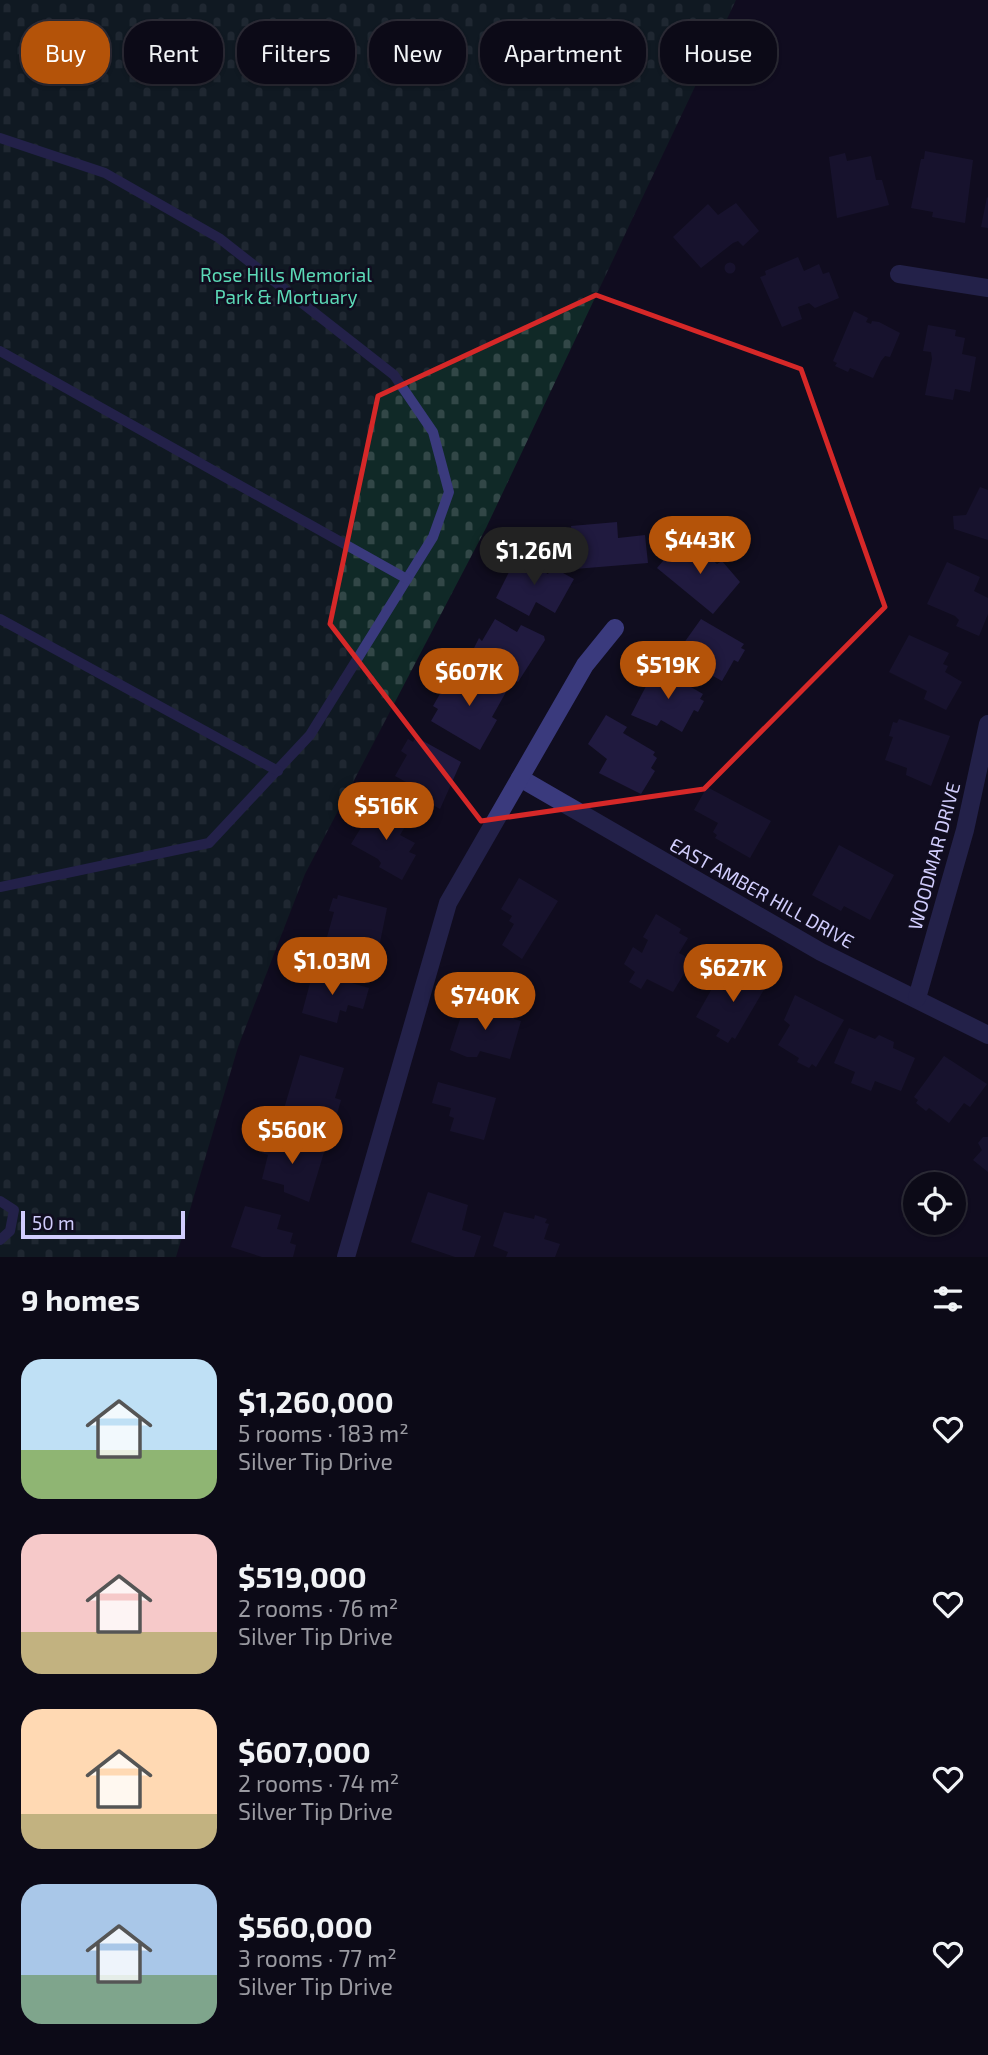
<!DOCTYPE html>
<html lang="en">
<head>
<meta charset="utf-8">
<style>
  :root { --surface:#0c0a17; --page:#1a1824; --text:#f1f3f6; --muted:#9a9aa1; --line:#2c2b36; --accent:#b45309 }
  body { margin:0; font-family:"Exo 2",sans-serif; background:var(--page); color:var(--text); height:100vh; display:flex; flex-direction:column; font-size:26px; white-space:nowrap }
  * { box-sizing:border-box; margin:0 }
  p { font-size:23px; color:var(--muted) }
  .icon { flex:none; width:38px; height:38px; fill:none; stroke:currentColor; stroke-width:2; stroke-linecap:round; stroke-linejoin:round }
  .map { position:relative; height:1257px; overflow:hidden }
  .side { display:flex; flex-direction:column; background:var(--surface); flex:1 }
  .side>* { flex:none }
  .hud { position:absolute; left:21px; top:21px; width:947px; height:63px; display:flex; gap:14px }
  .tools { position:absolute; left:903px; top:1172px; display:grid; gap:14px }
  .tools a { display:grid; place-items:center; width:63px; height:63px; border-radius:50%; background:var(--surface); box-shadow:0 2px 5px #0004,0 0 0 2px var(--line); font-size:35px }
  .scale { position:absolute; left:21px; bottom:18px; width:164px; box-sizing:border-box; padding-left:7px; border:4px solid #d1cdfd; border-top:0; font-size:19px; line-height:24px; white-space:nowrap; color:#d1cdfd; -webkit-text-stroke:5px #100d1f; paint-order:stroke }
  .price { position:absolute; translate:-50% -60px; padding:0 16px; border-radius:24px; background:var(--accent); color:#fff; font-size:23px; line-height:46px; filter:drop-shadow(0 2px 4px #0008) }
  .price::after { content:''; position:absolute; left:50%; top:42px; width:21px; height:16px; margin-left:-10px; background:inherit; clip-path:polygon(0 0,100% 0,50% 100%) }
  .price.active { background:#222; color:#fff }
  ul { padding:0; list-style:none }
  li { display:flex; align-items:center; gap:21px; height:175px; padding:0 21px }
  li span { display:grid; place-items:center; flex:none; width:196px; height:140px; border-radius:21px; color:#555 }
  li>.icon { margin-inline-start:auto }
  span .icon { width:84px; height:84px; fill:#fffc; stroke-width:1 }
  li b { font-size:30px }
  h2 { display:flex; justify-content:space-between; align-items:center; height:84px; padding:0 21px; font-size:30px }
  .pill { padding:0 24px; border-radius:28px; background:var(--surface); box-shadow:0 2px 5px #0004,0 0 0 2px var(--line); font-size:24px; line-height:63px }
  .pill.active { background:var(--accent); color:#fff }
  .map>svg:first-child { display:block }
</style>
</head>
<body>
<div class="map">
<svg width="988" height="1257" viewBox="0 0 988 1257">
  <defs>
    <pattern id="cemetery-stones" width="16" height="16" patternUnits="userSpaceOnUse" patternTransform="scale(1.75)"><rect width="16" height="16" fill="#102927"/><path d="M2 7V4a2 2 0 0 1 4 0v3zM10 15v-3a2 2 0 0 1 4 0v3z" fill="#324747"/></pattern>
  </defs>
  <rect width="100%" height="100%" fill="#100d1f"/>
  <path fill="url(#cemetery-stones)" d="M0,0h736l-250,528 -181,346 -67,173 -62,210h-176z"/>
  <g fill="#201a3f">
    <path d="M925,151l48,9 -8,63 -33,-6 1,-5 -22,-4 10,-49h3z"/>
    <path d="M845,153l2,8 24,-5 5,24h6l7,25 -52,13 -8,-61z"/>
    <path d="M987,197l1,1v30l-7,-1z"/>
    <path d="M736,203l23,28 -16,15 -5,-5 -5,2 -32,25 -28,-31 35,-33 10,11z"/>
    <path d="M798,257l6,14 15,-7 4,10 6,-2 10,26 -24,10 -6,-5 -11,4 4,12 -20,8 -22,-50 6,-2 -1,-4z"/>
    <circle cx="730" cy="268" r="5.5"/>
    <path d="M854,311l14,7 -2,4 5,2 1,-3 7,1 21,11 -10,24 -5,-1 -4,5 -8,17 -23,-10 -2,4 -13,-6 2,-3 -4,-2z"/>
    <path d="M928,325l28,5 -1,6 10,2 -3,16 14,3 -6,35 -15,-3 -2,11 -28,-5 7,-36 -1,-7 -8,-1z"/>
    <path d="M980,487l8,3v50l-34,-11 -1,-13 13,-1z"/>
    <path d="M617,522l1,16 27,-3 3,28 -73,6 -4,-43z"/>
    <path d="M680,541l14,12 4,-5 19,16 5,-3 18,21 -27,32 -56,-46z"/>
    <path d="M517,556l31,18 4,-7 22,12 -19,34 -19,-11 -7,14 -33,-18z"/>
    <path d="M947,562l33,15 -6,14 14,7v16l-9,22 -23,-10 3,-6 -4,-4 -28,-12z"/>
    <path d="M495,619l22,13 4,-7 23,11 1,4 -27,42 -44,-25 2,-5 -3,-2 6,-12 3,3z"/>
    <path d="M701,619l43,25 -3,4 4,2 -7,12 -4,-2 -12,21 -20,-11 -5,6 -26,-15z"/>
    <path d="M909,635l40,18 -6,11 5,2 -3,6 17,10 -16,28 -22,-11 3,-8 -38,-19z"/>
    <path d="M462,666l44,26 -14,25 5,3 -17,30 -49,-29 7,-12 -5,-3 8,-14 5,2z"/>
    <path d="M656,667l47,27 -3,5 4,2 -6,11 -4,-2 -12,22 -21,-12 -4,6 -26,-11z"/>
    <path d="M606,715l21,12 -4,6 32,19 -2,3 4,3 -6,10 4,3 -14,23 -42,-21 8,-14 -19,-15z"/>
    <path d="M899,719l51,17 -19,50 -25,-11 1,-7 -22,-8 8,-23 -4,-1 4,-14 4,1z"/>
    <path d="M416,737l45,25 -21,47 -25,-14 2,-7 -22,-12 12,-21 -6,-4 7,-12 5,3z"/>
    <path d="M707,787l64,34 -21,37 -35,-20 2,-3 -4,-3 5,-9 -24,-13z"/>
    <path d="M375,805l32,18 -7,12 15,8 -6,9 7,3 -14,25 -23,-13 2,-4 -3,-4 -27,-15z"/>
    <path d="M839,845l55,30 -24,45 -26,-14 -3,5 -29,-16z"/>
    <path d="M519,878l39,23 -36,58 -20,-14 12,-21 -5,-3 3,-5 -11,-7z"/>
    <path d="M338,895l49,13 -10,49 -28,-8 1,-6 -23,-6 7,-25 -5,-1 4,-13 4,1z"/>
    <path d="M656,914l25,15 -2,4 9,5 -9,15 13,7 -19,32 -26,-13 -6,10 -12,-7 6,-10 -11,-8 9,-17 9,6 6,-13 -5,-3z"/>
    <path d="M745,967h4l20,14 -34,58 -3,-2 -4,6 -12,-7 4,-6 -24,-13 18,-32 10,6 2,-4 6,4z"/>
    <path d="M313,972l56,16 -6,21 -15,-4 -2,7 -6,-2 -3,13 -35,-10z"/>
    <path d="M795,995l49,25 -28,47 -4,-3 -3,4 -12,-6 2,-4 -21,-13 12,-20 -6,-5z"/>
    <path d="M466,1001l49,14 -1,4 7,2 -11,38 -30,-8 -3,6h-10l-17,-7z"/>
    <path d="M849,1028l26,11 4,-4 15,7 -1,6 22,10 -14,33 -26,-10 -4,10 -20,-8 4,-11 -21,-9z"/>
    <path d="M300,1055l44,13 -9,30 6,2 -8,28 -50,-16z"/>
    <path d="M944,1056l43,28 -17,23 -6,-4 -15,20 -20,-15 -3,3 -10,-8 2,-3 -4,-3z"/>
    <path d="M438,1082l58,16 -12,42 -34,-9 4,-13 -5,-2 2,-8 -19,-5z"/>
    <path d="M267,1135l58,14 -16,53 -25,-10v-7l-22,-6 6,-24 -6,-2z"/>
    <path d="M983,1137h5v35l-15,-12 9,-10 -4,-7z"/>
    <path d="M428,1192l40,13 -6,25 19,6 -7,21h-19l-44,-15z"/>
    <path d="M245,1206l36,9 -4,14 16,4 -3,10 6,2 -3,12h-31l-31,-10z"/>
    <path d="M504,1212l30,7 1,-4 12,4 -2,4 4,1 -5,15 16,5 -5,13h-49l2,-5 -15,-6z"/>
  </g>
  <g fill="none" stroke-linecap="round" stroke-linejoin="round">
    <g stroke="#3a3a7d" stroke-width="10">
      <path d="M0,138l105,35 114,65 175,137 39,57 16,60 -16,45 -123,198 -101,108 -209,44"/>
      <path d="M0,351l407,228"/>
      <path d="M0,619l278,152"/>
      <path d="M0,1201l14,9 -4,21 -10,9"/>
    </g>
    <g stroke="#3a3a7d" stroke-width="18">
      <path d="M899,274l89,14"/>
      <path d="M520,778l301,174 167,83"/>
      <path d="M917,998l48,-168 23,-106"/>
      <path d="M346,1257l102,-354 137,-238 30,-37"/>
    </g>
  </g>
  <path d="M0 0H988V1257H0ZM596,295l205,74 84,238 -181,182 -223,32 -151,-197 48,-228z" fill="#100d1f" fill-opacity=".55" fill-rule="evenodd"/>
  <path fill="none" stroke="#d62828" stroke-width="5" stroke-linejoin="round" d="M596,295l205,74 84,238 -181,182 -223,32 -151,-197 48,-228z"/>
  <g text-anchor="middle" stroke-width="5" stroke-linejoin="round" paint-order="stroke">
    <g font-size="19" fill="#5cdab7" stroke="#100d1f">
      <text x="286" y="282">Rose Hills Memorial<tspan x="286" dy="22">Park &amp; Mortuary</tspan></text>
    </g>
    <g font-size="19" fill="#d1cdfd" stroke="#100d1f">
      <text transform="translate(934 856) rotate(-75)" y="7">WOODMAR DRIVE</text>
      <text transform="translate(762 893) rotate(29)" y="7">EAST AMBER HILL DRIVE</text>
    </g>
  </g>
</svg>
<div class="tools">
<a><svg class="icon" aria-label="locate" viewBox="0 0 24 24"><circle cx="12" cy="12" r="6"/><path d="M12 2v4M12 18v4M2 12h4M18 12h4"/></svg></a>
</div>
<div class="scale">50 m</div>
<b class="price" style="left:700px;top:576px">$443K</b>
<b class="price active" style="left:534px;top:587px">$1.26M</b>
<b class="price" style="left:668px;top:701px">$519K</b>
<b class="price" style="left:469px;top:708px">$607K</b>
<b class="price" style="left:386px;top:842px">$516K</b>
<b class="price" style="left:332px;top:997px">$1.03M</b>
<b class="price" style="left:733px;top:1004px">$627K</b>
<b class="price" style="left:485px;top:1032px">$740K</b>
<b class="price" style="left:292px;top:1166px">$560K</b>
<div class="hud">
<a class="pill active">Buy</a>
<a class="pill">Rent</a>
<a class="pill">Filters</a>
<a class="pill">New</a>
<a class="pill">Apartment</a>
<a class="pill">House</a>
</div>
</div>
<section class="side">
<h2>9 homes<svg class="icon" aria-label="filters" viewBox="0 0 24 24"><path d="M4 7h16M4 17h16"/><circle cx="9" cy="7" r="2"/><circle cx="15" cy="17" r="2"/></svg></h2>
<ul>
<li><span style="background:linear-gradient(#bfe0f5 65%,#8fb573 0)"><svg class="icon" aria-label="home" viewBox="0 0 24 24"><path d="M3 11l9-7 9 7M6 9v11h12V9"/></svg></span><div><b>$1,260,000</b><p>5 rooms · 183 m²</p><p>Silver Tip Drive</p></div><svg class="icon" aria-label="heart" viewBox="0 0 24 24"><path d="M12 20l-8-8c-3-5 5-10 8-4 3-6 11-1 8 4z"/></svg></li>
<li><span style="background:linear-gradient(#f6c9c9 70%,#c2b280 0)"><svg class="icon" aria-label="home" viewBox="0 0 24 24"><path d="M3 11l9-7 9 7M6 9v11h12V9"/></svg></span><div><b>$519,000</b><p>2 rooms · 76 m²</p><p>Silver Tip Drive</p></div><svg class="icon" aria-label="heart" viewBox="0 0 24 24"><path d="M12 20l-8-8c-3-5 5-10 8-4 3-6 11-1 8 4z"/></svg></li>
<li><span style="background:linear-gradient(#ffd9b3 75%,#c2b280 0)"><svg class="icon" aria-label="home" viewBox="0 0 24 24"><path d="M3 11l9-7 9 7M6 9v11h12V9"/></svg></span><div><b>$607,000</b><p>2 rooms · 74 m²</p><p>Silver Tip Drive</p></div><svg class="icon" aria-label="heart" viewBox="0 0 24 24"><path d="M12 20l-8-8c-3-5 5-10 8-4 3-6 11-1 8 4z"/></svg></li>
<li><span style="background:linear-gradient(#a9c7e8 65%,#7fa58c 0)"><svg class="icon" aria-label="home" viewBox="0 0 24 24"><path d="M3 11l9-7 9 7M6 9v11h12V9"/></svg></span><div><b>$560,000</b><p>3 rooms · 77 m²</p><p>Silver Tip Drive</p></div><svg class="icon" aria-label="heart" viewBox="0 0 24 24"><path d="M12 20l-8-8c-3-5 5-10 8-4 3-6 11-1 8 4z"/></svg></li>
</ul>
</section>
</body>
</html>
